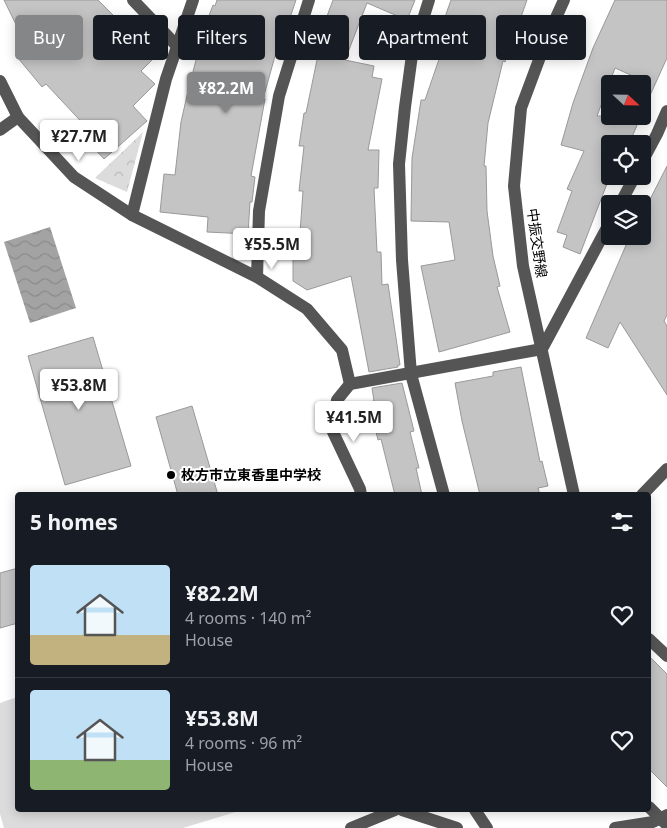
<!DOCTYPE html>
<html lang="en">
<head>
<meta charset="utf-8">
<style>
  :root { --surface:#171b24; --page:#20242c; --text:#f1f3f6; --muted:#9ea1a6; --line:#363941; --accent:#858687 }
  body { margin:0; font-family:"Noto Sans","Noto Sans JP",sans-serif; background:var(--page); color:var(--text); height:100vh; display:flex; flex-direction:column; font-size:19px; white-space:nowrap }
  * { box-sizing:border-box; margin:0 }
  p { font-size:16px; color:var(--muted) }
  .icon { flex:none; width:28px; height:28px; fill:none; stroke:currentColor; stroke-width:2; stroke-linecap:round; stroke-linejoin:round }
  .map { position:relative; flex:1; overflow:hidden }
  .details { position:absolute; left:15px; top:492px; width:636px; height:320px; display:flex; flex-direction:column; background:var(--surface); border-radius:5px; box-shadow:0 2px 12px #0003 }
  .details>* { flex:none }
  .guide { position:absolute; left:15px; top:15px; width:638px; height:45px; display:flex; gap:10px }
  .needle { width:32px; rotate:112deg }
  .controls { position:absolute; left:601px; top:75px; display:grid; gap:10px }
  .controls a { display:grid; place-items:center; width:50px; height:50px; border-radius:5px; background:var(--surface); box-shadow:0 2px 12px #0003; font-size:25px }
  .price { position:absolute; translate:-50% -42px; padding:0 11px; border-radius:5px; background:#fff; color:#222; font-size:16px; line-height:32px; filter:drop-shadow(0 1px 2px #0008) }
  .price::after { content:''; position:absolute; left:50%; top:30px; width:15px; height:11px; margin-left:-8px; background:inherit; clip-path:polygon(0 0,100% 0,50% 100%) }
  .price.selected { background:var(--accent); color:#fff }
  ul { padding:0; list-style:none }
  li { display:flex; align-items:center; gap:15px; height:125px; padding:0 15px }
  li+li { border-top:1px solid var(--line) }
  li span { display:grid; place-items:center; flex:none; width:140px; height:100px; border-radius:5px; color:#555 }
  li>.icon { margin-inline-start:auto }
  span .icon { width:60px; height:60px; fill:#fffc; stroke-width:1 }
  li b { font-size:21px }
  h2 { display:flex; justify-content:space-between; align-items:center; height:60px; padding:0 15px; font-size:21px }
  .tag { padding:0 18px; border-radius:5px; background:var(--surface); box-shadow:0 2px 12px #0003; font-size:18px; line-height:45px }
  .tag.selected { background:var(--accent); color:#fff }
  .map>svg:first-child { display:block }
</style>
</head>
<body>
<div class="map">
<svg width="667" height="828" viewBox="0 0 667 828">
  <defs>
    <pattern id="park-crowns" width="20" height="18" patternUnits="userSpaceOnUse" patternTransform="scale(1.25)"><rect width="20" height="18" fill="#dcdcdc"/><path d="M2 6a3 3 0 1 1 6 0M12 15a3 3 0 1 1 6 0" fill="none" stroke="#bbb"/></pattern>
    <pattern id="water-waves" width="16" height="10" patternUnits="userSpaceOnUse" patternTransform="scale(1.25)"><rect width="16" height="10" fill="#a3a3a3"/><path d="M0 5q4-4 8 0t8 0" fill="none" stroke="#8b8b8b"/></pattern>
  </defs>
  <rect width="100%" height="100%" fill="#fff"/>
  <path fill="#dcdcdc" d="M17,697l1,113h224l-59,18h-179l-4,-14v-111z"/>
  <path fill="url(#park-crowns)" d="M143,132l-16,60 -32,-14z"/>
  <path fill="url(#water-waves)" d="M50,227l26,81 -46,15 -26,-81z"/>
  <g fill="#c4c4c4" stroke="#999">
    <path d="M4,0h94l57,57 -14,14 14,13 -22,22 14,15 -43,38 -20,-22 6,-6 -44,-47 -4,3 -24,-29 10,-9z"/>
    <path d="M217,0h79l-11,32 -3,-1 -19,68h2l-14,77 4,1 -3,25h-2l-2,32 -41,-2 1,-15 -48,-5 4,-38 11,1 6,-53 7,-31 16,-62 9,-24 2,1z"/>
    <path d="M333,0h82l-8,20 -40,-17 -22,57 29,6 -2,11 10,2 -14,71h11l-1,38h-4l3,64h4l1,33 6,-1 12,81h-2v2l-29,5 -18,-96 -44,14 -14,-9v-34h6l4,-56h-4l5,-45h-5l5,-33h2l12,-58 12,-34 -4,-2z"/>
    <path d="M451,0h76l-22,62 -2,-1 -15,62 -4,43h2l1,45 6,45 7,30 -3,1 13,45 -71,20 -18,-86 34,-6 -6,-38 -38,-1 1,-63 9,-58h4l21,-61 -8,-2z"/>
    <path d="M615,0h52v58l-25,55v-33l-27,-12 -18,48h44l-12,28h-19v32l-30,78 -17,-7 4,-12 -10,-3 15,-41 -5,-2 17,-38 -23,-6 12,-42 20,-55z"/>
    <path d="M667,166v149l-3,6 3,5v69l-47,-73 -12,26 -22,-10 44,-102h12v-21z"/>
    <path d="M93,337l38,129 -66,19 -37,-129z"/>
    <path d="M521,367l19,95 2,-1 6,25 -10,2 2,7h-60l-18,-74 -7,-38 38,-7v-4z"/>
    <path d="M402,383l12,48 -4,1 9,36h-3l6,27h-27l-14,-56 -3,1 -9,-38 5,-1 -2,-13z"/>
    <path d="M192,406l26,89h-40l-22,-78z"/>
    <path d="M18,568v55l-18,5v-55z"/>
    <path d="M649,656l18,18v113l-18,-18z"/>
  </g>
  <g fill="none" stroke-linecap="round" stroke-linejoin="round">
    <g stroke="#555" stroke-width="12">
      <path d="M133,0l44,46"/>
      <path d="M429,0l-17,55 -7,52 -6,57 3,96 9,114 33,121"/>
      <path d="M564,0l-15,33 -28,75 -7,78 9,80 51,229"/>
      <path d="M0,81l18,36 56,60 58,38 125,62 50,32 35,41 8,34"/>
      <path d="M0,130l18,-13"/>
      <path d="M642,162l15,-28 10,-23"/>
      <path d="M620,204l15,-28"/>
      <path d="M132,215l34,-136 27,-79"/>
      <path d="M257,277l2,-66 20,-115 30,-96"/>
      <path d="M542,349l68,-127"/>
      <path d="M361,495l-1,-6 -27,-57 4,-32 13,-16 192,-35"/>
      <path d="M642,495l25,-26"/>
      <path d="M649,639l18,17"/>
      <path d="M649,807l18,18"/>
      <path d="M402,810l55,18"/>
      <path d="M475,810l12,18"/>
      <path d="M351,828l44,-18"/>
      <path d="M615,828l38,-6 14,-7"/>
    </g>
  </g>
  <circle fill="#000" stroke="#fff" stroke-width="2" cx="171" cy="475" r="5"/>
  <g text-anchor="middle" stroke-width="4" stroke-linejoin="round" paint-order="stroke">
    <g font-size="14" fill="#000" stroke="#fff">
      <text transform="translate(537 243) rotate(82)" y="5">中振交野線</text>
    </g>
    <g font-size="14" font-weight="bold" fill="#000" stroke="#fff" text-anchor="start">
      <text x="181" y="480">枚方市立東香里中学校</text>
    </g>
  </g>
</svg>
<div class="controls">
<a><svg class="needle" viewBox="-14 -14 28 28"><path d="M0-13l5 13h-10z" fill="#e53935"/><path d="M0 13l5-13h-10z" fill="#9ea1a6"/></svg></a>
<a><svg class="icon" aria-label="locate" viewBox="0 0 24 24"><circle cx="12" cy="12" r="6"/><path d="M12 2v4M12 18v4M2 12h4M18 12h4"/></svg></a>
<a><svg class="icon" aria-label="layers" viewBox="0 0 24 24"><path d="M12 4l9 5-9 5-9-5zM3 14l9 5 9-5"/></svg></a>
</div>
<b class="price selected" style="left:226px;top:114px">¥82.2M</b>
<b class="price" style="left:79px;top:162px">¥27.7M</b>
<b class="price" style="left:272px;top:270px">¥55.5M</b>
<b class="price" style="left:79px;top:411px">¥53.8M</b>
<b class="price" style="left:354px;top:443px">¥41.5M</b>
<div class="guide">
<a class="tag selected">Buy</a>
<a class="tag">Rent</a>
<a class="tag">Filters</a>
<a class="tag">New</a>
<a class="tag">Apartment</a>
<a class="tag">House</a>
</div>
<section class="details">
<h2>5 homes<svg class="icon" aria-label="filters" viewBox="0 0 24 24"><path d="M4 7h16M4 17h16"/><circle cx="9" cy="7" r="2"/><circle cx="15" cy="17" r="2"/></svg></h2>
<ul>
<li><span style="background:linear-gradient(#bfe0f5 70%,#c2b280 0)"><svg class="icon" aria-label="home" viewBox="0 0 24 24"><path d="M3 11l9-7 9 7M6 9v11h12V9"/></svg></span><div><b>¥82.2M</b><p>4 rooms · 140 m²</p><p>House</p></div><svg class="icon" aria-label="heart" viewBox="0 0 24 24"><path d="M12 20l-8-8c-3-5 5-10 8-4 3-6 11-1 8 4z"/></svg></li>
<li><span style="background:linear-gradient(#bfe0f5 70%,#8fb573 0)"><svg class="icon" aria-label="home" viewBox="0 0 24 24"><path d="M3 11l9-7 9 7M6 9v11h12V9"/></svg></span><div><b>¥53.8M</b><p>4 rooms · 96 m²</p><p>House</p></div><svg class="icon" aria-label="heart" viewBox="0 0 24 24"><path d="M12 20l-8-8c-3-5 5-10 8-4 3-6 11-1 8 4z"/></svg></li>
</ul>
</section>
</div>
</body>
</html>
